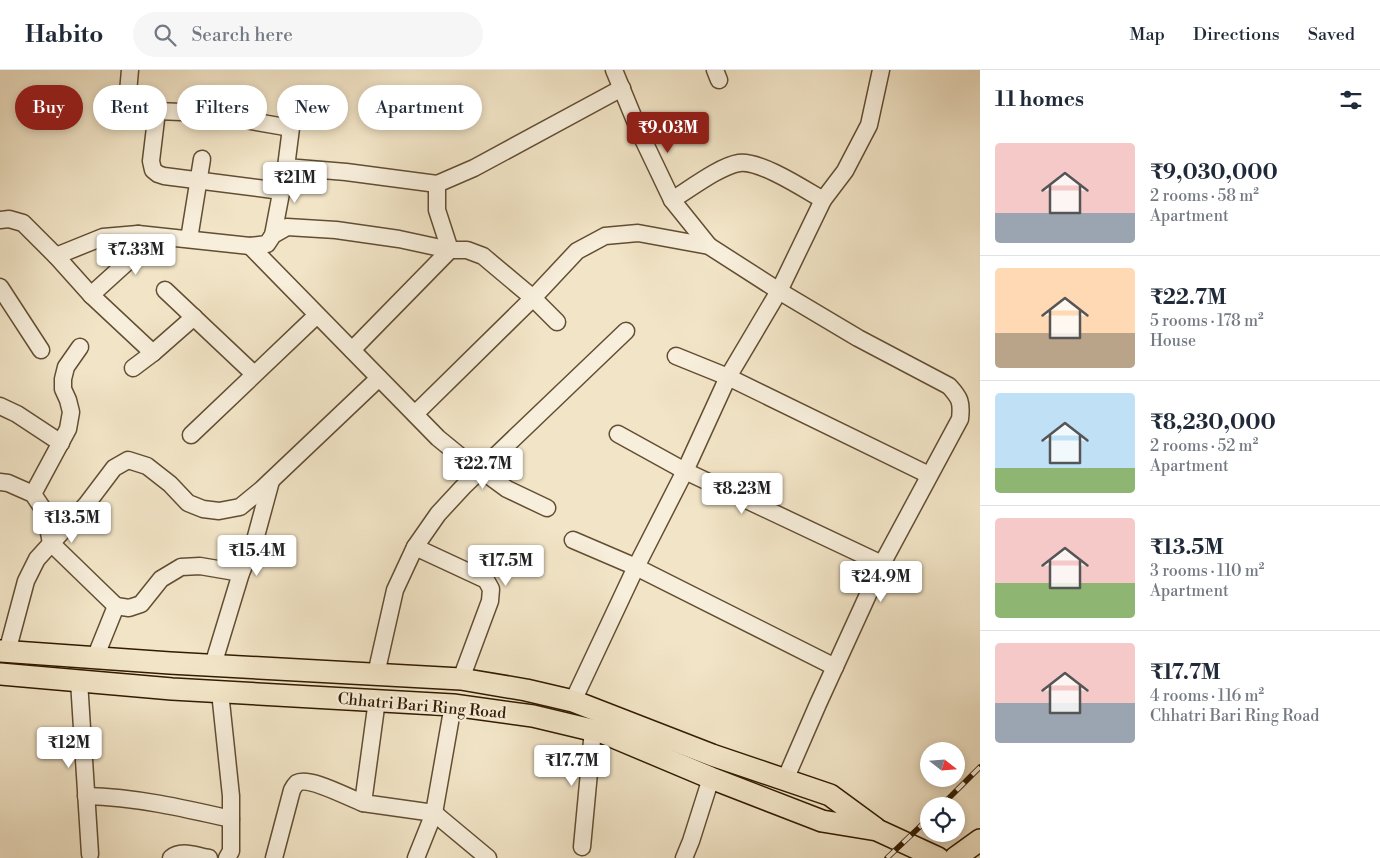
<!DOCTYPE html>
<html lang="en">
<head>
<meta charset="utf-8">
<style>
  :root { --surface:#fff; --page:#f6f6f7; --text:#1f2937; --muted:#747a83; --line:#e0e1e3; --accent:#8f2418 }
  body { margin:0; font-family:"Libre Bodoni",serif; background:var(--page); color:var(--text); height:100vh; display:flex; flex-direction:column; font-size:19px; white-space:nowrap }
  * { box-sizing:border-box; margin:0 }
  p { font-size:16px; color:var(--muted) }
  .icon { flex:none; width:28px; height:28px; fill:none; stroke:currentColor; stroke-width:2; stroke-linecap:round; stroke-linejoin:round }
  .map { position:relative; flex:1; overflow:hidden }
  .sheet { display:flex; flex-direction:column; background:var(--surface); width:400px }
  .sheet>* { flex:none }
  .hud { position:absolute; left:15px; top:15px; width:475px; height:45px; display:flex; gap:10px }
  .needle { width:32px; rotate:107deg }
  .controls { position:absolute; left:920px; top:672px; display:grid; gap:10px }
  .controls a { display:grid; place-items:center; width:45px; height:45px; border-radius:50%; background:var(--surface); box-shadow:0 2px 8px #0003; font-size:25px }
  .price { position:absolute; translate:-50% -42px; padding:0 11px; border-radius:5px; background:#fff; color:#222; font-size:16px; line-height:32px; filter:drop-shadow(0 1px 2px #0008) }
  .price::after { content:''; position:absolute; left:50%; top:30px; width:15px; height:11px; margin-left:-8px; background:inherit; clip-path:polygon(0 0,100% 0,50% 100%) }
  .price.current { background:var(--accent); color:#fff }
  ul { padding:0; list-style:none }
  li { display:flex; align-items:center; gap:15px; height:125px; padding:0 15px }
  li+li { border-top:1px solid var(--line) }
  li span { display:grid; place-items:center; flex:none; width:140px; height:100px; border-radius:5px; color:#555 }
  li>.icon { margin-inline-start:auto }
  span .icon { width:60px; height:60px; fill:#fffc; stroke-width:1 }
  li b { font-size:21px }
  h2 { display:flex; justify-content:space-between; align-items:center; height:60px; padding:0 15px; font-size:21px }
  .pill { padding:0 18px; border-radius:22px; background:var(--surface); box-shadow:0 2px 8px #0003; font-size:18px; line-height:45px }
  .pill.current { background:var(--accent); color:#fff }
  header { display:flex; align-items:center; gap:30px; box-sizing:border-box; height:70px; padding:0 25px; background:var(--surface); border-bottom:1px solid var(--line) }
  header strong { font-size:24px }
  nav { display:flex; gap:28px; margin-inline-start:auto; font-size:18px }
  .search { width:350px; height:45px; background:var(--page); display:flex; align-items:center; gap:12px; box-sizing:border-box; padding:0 18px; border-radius:28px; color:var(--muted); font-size:19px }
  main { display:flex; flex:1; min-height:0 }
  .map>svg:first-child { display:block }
</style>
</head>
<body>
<header>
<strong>Habito</strong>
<div class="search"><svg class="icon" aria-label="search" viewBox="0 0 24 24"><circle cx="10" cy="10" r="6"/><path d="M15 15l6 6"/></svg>Search here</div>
<nav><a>Map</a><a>Directions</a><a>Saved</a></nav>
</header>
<main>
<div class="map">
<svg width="980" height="788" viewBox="0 0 980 788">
  <rect width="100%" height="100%" fill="#f2e5c7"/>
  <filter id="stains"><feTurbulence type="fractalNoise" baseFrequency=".004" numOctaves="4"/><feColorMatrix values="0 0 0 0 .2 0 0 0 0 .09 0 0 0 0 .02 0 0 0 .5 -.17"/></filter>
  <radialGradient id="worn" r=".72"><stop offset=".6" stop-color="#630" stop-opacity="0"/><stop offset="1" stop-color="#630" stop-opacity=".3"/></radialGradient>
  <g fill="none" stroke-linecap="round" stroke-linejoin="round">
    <g stroke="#624e32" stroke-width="19">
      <g id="minor">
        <path d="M130,0l-2,22 11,14 18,5 48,2 86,15 -5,39 60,5 91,12"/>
        <path d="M614,0l26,63 32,67 37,46"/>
        <path d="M715,0l4,10"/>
        <path d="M157,41l-6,50 2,9 5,4 6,2 117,15"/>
        <path d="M672,130c18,-11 48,-34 67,-37 21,-3 65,26 84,37"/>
        <path d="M0,150l9,-1 14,4 33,33 47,-19 35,-3 112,12 17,-2 6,-9 14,-8 49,3 63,9 51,11"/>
        <path d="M273,165l13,-68"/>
        <path d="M189,169l13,-80"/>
        <path d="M250,176l188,192 33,27 10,5 26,19 40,19"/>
        <path d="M56,186l35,39 62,58"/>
        <path d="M0,217l41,63"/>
        <path d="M165,220l89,84"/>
        <path d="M91,225l44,-40 3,-21"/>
        <path d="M557,252l-24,-24 -50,-42 -16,-6h-17l-13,-40v-26l37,-16 148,-80"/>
        <path d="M352,280l98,-100"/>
        <path d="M676,286l52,21 201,98"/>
        <path d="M133,298l20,-15 41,-36"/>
        <path d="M0,336l17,8 44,29"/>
        <path d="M415,344l118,-116 44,-47 28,-15 33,-3 71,13 70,45 79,47 91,48c11,12 13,16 11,33l-78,145 -64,140 -33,76"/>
        <path d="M618,364l67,37 197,93"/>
        <path d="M191,365l126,-120"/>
        <path d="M0,412l8,1 25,11 12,18 6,31 65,63"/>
        <path d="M33,424l35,-65 3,-17 -3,-12 -5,-11v-10l3,-12 14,-20"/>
        <path d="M573,470l63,27 199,100"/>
        <path d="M415,477l71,33 5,9 -1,12 -29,78"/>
        <path d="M7,582l19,-71 11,-22 49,-54 28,-37 14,-8 19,6 23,18 18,19 15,6 16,2 21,-4 22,-18 117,-111"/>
        <path d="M95,588l21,-52 13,2 12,-4 20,-25 20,-12 19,-1 41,7"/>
        <path d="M213,595l28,-92 14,-33 16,-59"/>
        <path d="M376,604l19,-84 20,-43 23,-33 25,-27 163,-156"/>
        <path d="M79,611l11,173"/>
        <path d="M220,622l11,104v55l-4,7"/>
        <path d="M377,630l-14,103 71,10 54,45"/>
        <path d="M573,631l63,-134 49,-96 43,-94 51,-86 44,-91 22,-29 24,-46 12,-55"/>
        <path d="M86,726c49,1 97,12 145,23"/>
        <path d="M582,777l11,-117"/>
        <path d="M171,788c10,-9 25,-2 38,0"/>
        <path d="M274,788l18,-68c1,-2 3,-5 5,-7 12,-7 52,15 66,20"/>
        <path d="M416,788l18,-45 19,-108"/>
        <path d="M684,788l7,-17 20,-63"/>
      </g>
    </g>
    <g stroke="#321b01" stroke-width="24">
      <g id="major">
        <path d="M0,581l170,12 291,16 65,11 47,11 139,54 118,40 45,33"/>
        <path d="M0,604l172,15 281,16 80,11 71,17 107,45 111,43 55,9 61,28"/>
        <path d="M955,788l25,-18"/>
      </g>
    </g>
    <use href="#minor" stroke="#f7eedb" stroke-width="16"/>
    <use href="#major" stroke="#f2e5c7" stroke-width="21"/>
    <g stroke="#321b01" stroke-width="5.5">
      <g id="rail">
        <path d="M941,736l39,-39"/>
        <path d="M887,788l42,-40"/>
      </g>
    </g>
    <use href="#rail" stroke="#f7eedb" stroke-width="4" stroke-dasharray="11" stroke-linecap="butt"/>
  </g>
  <g text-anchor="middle" stroke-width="4.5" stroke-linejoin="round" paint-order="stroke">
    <g font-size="16" fill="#321b01" stroke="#f7eedb">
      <text transform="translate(422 635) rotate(5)" y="6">Chhatri Bari Ring Road</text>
    </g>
  </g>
  <rect width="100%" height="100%" filter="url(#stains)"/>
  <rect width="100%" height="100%" fill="url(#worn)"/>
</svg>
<div class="controls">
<a><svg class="needle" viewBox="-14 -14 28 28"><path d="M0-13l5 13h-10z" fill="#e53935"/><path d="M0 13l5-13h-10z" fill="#747a83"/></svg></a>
<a><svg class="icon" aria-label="locate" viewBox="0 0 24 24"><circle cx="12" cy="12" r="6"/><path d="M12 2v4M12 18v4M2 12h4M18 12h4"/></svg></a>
</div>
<b class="price current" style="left:668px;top:84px">₹9.03M</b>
<b class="price" style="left:295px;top:134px">₹21M</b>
<b class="price" style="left:136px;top:206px">₹7.33M</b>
<b class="price" style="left:483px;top:420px">₹22.7M</b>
<b class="price" style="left:742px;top:445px">₹8.23M</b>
<b class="price" style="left:72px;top:474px">₹13.5M</b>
<b class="price" style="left:257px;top:507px">₹15.4M</b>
<b class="price" style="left:506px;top:517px">₹17.5M</b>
<b class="price" style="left:881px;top:533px">₹24.9M</b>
<b class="price" style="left:69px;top:699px">₹12M</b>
<b class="price" style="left:572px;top:717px">₹17.7M</b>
<div class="hud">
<a class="pill current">Buy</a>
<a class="pill">Rent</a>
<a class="pill">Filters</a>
<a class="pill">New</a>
<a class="pill">Apartment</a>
</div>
</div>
<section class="sheet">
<h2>11 homes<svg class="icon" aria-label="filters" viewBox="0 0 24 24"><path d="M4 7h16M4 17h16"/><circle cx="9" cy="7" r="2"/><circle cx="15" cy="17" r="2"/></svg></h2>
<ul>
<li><span style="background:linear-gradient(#f6c9c9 70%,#9aa5b1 0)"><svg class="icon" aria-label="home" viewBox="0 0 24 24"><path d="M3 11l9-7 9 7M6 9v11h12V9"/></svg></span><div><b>₹9,030,000</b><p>2 rooms · 58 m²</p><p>Apartment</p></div></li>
<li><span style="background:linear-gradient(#ffd9b3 65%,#b9a48a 0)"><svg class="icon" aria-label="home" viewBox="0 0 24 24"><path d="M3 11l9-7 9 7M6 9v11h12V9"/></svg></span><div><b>₹22.7M</b><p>5 rooms · 178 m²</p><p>House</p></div></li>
<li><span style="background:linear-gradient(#bfe0f5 75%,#8fb573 0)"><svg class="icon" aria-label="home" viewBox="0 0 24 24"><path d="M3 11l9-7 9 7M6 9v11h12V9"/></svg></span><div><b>₹8,230,000</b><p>2 rooms · 52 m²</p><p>Apartment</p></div></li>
<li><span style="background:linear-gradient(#f6c9c9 65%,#8fb573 0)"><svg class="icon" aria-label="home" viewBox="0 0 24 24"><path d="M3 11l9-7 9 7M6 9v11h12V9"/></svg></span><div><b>₹13.5M</b><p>3 rooms · 110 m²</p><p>Apartment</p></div></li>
<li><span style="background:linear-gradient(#f6c9c9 60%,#9aa5b1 0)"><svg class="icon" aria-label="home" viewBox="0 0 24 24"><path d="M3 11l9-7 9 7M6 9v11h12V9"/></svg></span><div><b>₹17.7M</b><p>4 rooms · 116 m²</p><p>Chhatri Bari Ring Road</p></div></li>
</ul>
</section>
</main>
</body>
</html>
